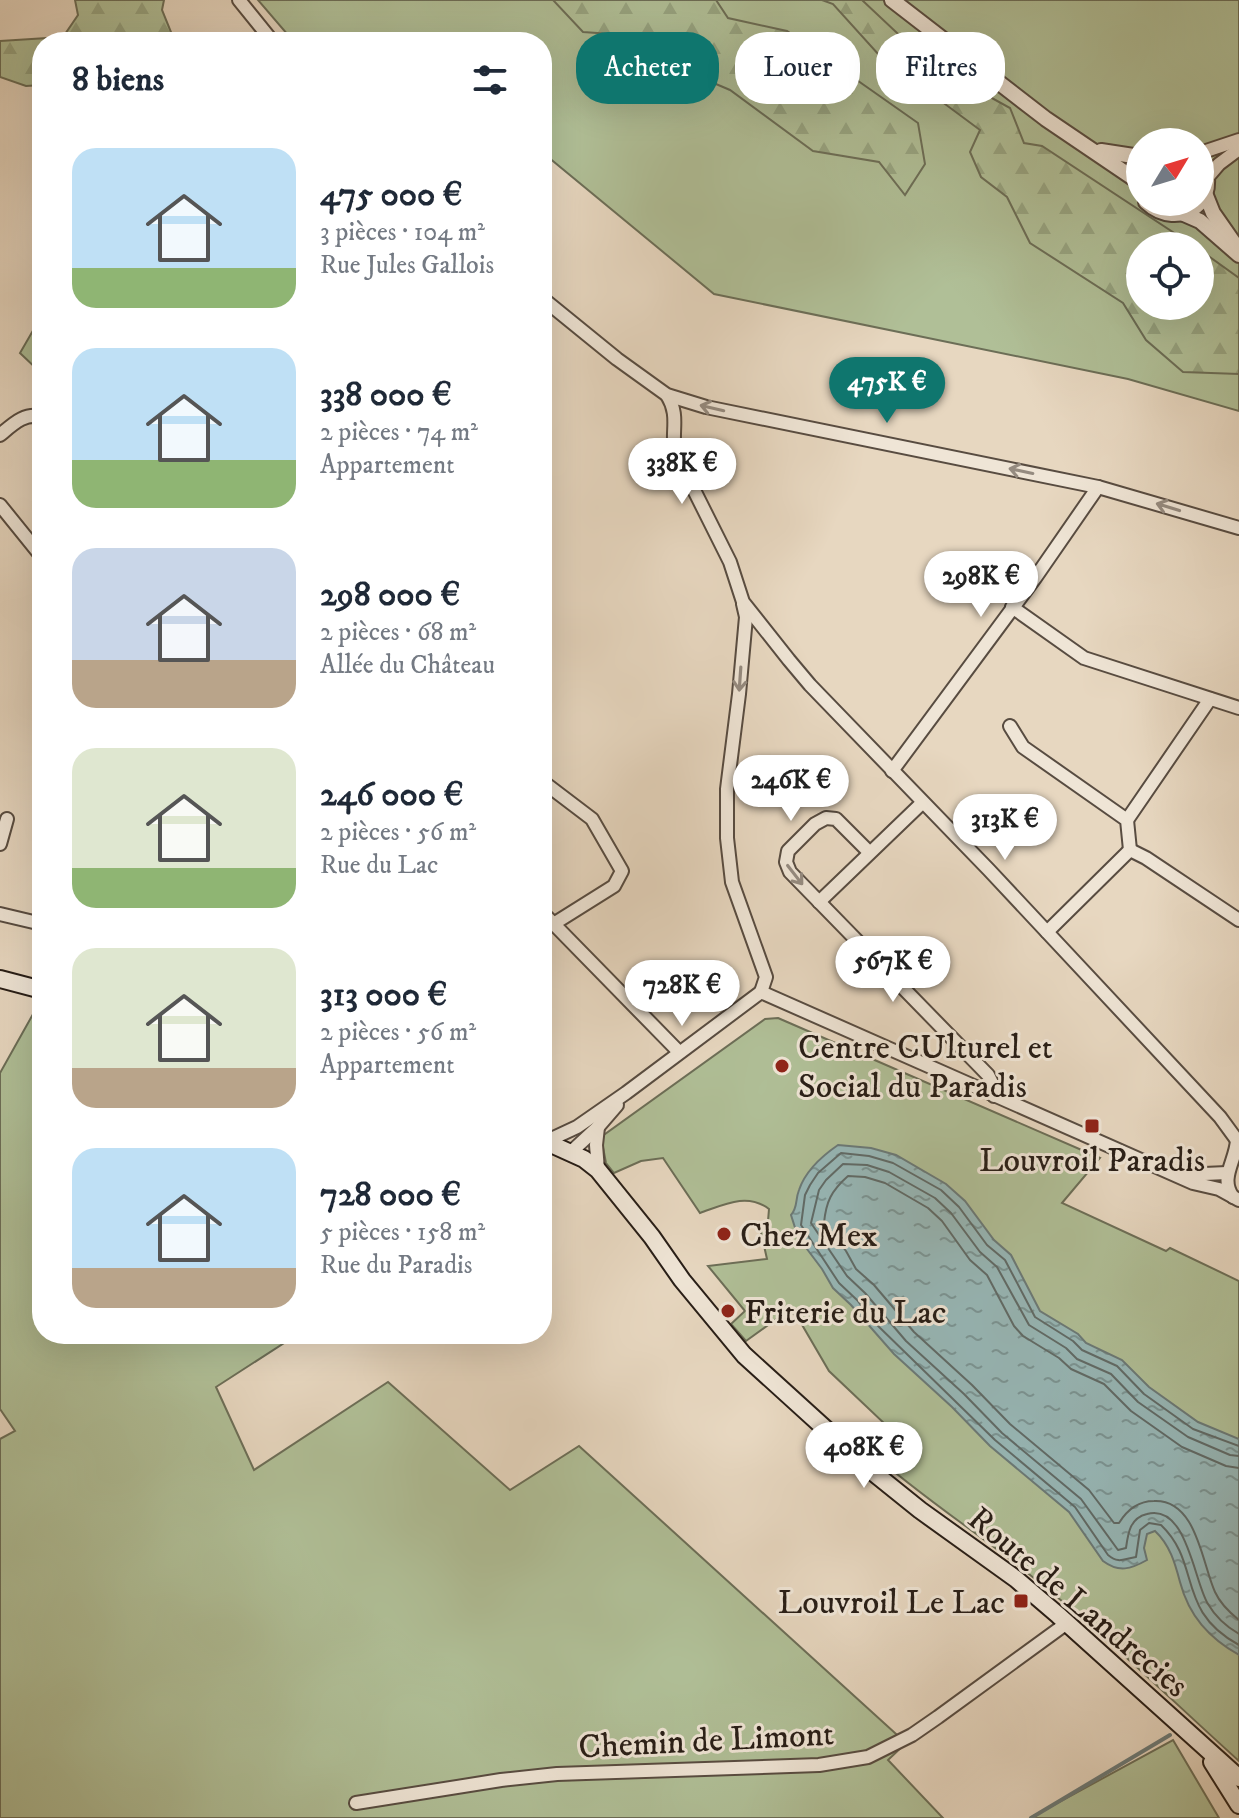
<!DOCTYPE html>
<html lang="fr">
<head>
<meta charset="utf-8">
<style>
  :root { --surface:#fff; --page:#f2f2f3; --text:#1f2937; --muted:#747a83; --accent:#0f766e }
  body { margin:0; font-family:"IM FELL DW Pica",serif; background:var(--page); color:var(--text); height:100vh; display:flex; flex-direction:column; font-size:30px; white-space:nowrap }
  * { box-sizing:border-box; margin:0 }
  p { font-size:26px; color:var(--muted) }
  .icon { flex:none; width:44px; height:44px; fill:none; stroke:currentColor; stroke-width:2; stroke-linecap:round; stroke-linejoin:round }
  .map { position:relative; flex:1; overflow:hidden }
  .drawer { position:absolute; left:32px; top:32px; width:520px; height:1312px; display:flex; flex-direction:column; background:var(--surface); border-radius:32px; box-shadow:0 8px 32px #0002 }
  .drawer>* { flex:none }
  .guide { position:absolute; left:576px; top:32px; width:542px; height:72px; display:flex; gap:16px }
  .needle { width:52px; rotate:52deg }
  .fabs { position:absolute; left:1126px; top:128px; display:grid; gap:16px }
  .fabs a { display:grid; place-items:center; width:88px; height:88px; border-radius:50%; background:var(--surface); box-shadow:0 8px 32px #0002; font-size:40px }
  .price { position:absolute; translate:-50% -68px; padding:0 18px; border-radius:28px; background:#fff; color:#222; font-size:26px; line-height:52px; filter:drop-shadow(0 2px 4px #0008) }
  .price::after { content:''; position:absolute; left:50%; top:48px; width:24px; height:18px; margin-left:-12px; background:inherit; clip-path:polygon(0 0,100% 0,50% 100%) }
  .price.active { background:var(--accent); color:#fff }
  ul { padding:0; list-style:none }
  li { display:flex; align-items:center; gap:24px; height:200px; padding:0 40px }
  li span { display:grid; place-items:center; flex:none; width:224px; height:160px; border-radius:24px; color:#555 }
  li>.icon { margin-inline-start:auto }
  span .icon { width:96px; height:96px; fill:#fffc; stroke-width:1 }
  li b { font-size:34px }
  h2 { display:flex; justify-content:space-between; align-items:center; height:96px; padding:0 40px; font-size:34px }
  .pill { padding:0 28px; border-radius:32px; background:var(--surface); box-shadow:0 8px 32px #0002; font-size:28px; line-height:72px }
  .pill.active { background:var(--accent); color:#fff }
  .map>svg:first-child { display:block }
</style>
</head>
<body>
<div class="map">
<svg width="1239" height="1818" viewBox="0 0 1239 1818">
  <defs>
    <pattern id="forest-firs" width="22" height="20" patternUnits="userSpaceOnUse" patternTransform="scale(2)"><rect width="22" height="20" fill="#b0bf97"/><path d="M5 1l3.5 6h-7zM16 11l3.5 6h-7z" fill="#97a481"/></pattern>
    <pattern id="water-ripples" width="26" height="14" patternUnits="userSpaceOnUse" patternTransform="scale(2)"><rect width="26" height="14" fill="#97b8b8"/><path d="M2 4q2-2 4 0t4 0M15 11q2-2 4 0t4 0" fill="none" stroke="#7b9595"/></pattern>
  </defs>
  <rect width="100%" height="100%" fill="#e7d7c0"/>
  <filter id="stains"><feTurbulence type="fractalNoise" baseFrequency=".0025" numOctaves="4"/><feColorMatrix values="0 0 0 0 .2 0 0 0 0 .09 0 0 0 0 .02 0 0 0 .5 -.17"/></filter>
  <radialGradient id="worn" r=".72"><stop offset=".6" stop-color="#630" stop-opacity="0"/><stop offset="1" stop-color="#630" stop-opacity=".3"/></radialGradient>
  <g fill="#b0bf97" stroke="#6c6e57" stroke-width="2" fill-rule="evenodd">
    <path d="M258,0h981v411l-111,-32 -414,-85 -172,-142v-110h-248zM1140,142h60v60h-60zM1140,246h60v60h-60z"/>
    <path d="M42,315v59l-22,-21z"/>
    <path d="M37,1007l5,1v326h256l-82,53 38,83 134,-88 122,108 69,-44 327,297 -18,17 55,58h-943v-379l15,-8 -15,-22v-336z"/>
    <path d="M778,1018l322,140 -38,45 104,48 4,-3 69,33v480c-72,-65 -142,-134 -219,-194 -51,-40 -105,-75 -154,-119l20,-23 -57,-54 -31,-53 -9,-8 -43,31 -15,-17 14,-13 -37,-45 59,-7 -7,-31 8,-7 1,-12c-22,-17 -46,-4 -69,4l-37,-55 -22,3 -27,12 -8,-10 -5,-26 164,-118z"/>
    <path d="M1173,1740l46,78h-189z"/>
  </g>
  <g fill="url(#forest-firs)" stroke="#6c6e57" stroke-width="2">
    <path d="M75,0h89l-2,10 13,32h-133v43l-16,1 -26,-9v-36l63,-4 15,-22z"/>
    <path d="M553,0h163l12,18 59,13 131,92 7,41 -20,31 -26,-33 -66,-11 -83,-61 -52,-22 -38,-32 -57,-4z"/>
    <path d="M822,0h40l68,64 80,44 14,35 18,3 152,100h-54v60h60v-56l39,28v96l-56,-2 -37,-32 -23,-37 -93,-60 -23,-46 -26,-20 -11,-25 10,-22 -101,-75 -46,-51z"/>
  </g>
  <path fill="url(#water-ripples)" stroke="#6b7a78" stroke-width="2" d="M838,1145l33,3 25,7 50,29 19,17 29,39 17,15 29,56 38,23 8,9 36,17 27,27 49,35 41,17v216c-30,-17 -50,-39 -59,-73 -5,-19 -10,-37 -25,-51l-8,3 -3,14 3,12c-16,9 -28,13 -44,1l-34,-49 -79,-66 -38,-39 -58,-53 -43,-49 -18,-17 -11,-19 -24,-32 -7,-22c7,-8 4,-15 8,-25 6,-18 23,-34 39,-45z"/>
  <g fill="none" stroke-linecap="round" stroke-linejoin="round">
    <g stroke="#606b68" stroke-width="2">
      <path d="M1239,1446l-46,-17 -49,-35 -27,-28 -35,-16 -9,-9 -38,-24 -30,-57 -18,-15 -28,-38 -18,-17 -48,-27 -24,-7 -28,-3 -23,20 -8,12 -5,10 -4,30 38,58 18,17 17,22 121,118 80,67 33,48c11,9 15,4 28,2l4,-27 9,-7 12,2c41,39 14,85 78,120"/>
      <path d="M1239,1456l-9,-1 -42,-18 -50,-35 -27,-28 -34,-15 -11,-11 -37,-23 -32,-58 -17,-15 -29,-39 -16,-15 -46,-26 -22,-7 -24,-1 -17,16 -7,10 -8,33 36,53 18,17 41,48 58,53 38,39 79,66 37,51 8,-2c2,-15 4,-30 21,-34 40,-11 47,68 61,90 7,12 19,23 31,30"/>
      <path d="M1239,1468l-13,-2 -44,-19 -51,-36 -27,-27 -33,-15 -12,-11 -36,-22 -9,-10 -27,-51 -17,-15 -28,-39 -14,-13 -43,-25 -20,-6 -17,-1c-17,15 -22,26 -24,47l22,28 10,18 18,16 40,47 58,53 38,39 79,66 25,33h5c8,-13 19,-22 35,-22 43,-2 48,63 61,91 5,11 14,20 24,28"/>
    </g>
    <path stroke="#6b7a78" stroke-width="4" d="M1031,1818l139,-83"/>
    <g stroke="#584c41" stroke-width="16">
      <g id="minor">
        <path d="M239,0l34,42"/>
        <path d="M1200,153l39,-13"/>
        <path d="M1207,178l12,-14 20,-15"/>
        <path d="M542,298l75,61 50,36 39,12 392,80 141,41"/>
        <path d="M667,395c13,21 4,35 8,57l55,110 13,40 46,58 21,25 179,185 231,247 19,26"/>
        <path d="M0,435c13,-11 25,-23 42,-18"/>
        <path d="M0,505l42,52"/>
        <path d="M743,604l3,13 -7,77 -12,95v49l5,44 34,95 -5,15"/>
        <path d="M1012,607l72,51 155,50"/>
        <path d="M1010,726l13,21 104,73 3,30"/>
        <path d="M892,771l143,-193 63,-91"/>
        <path d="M542,781l50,38 30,52 -8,15 -59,37"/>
        <path d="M1127,820l83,-121"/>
        <path d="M0,844l7,-25"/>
        <path d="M1130,850l16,8 93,62"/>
        <path d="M869,852l-33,-33 -10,-1 -11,6 -27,27 -2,11 4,10 198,203 6,12v9"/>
        <path d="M819,902l103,-99"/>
        <path d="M542,912l137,140"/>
        <path d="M0,914l42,10"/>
        <path d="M1047,932l83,-82"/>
        <path d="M761,992l432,191 26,6 20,11"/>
        <path d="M547,1141l30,-14 49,-34 135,-101"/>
        <path d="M571,1152l27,-25 19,-22"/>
        <path d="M598,1170l-2,-25 2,-18"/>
        <path d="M1181,1175l46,-2"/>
        <path d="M1233,1197c-14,-19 3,-36 4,-57"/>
        <path d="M356,1803l145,-23 56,-6 262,-9 49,-8 44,-22 26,-18 129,-94"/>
      </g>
    </g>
    <g stroke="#584c41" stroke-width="18">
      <g id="tertiary">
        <path d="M892,0l154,119 93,63"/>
        <path d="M1101,151l39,6"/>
        <path d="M1205,193l8,20 21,30"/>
        <path d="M1146,202c33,31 79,-3 54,-41"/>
        <path d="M1184,214l16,7 39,34"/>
      </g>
    </g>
    <g stroke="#281e17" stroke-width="20">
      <g id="secondary">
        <path d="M0,979l42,11"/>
        <path d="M542,1140l42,19 14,11 54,67 30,43 62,75 130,118 46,37 96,69 42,36 181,163"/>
        <path d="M1212,1762l27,43"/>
      </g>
    </g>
    <use href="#minor" stroke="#efe5d6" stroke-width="12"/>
    <use href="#tertiary" stroke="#efe5d6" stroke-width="14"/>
    <use href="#secondary" stroke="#efe5d6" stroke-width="16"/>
  </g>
  <defs><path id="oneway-shaft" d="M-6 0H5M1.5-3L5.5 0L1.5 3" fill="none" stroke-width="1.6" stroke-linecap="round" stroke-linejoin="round" transform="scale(2)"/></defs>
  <g stroke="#958b80">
    <use href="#oneway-shaft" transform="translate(712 408) rotate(-167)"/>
    <use href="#oneway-shaft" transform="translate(1021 471) rotate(-168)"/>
    <use href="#oneway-shaft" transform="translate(1168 507) rotate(-163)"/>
    <use href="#oneway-shaft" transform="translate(740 679) rotate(94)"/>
    <use href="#oneway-shaft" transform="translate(795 875) rotate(52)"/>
  </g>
  <g fill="#8f2418" stroke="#efe5d6" stroke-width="3">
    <circle cx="782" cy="1066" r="8"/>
    <rect x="1084" y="1118" width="16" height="16" rx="4"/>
    <circle cx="724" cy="1234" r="8"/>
    <circle cx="728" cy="1311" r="8"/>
    <rect x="1013" y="1593" width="16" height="16" rx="4"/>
  </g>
  <g text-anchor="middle" stroke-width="6" stroke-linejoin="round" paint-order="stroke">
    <g font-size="34" fill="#281e17" stroke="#efe5d6" text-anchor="start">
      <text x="798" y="1058">Centre CUlturel et<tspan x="798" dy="39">Social du Paradis</tspan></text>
      <text x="1092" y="1171" text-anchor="middle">Louvroil Paradis</text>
      <text x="740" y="1246">Chez Mex</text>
      <text x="744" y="1323">Friterie du Lac</text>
      <text x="1005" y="1613" text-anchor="end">Louvroil Le Lac</text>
    </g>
    <g font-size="34" fill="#281e17" stroke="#efe5d6">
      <text transform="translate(1079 1601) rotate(40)" y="12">Route de Landrecies</text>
      <text transform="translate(706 1739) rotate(-3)" y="12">Chemin de Limont</text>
    </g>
  </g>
  <rect width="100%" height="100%" filter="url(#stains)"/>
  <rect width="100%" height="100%" fill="url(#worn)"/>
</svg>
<div class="fabs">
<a><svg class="needle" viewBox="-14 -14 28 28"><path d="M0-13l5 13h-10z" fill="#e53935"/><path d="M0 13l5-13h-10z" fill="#747a83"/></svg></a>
<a><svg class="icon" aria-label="locate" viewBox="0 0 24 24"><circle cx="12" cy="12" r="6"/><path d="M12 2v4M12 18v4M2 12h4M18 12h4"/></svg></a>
</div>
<b class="price active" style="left:887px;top:425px">475K €</b>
<b class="price" style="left:682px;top:506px">338K €</b>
<b class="price" style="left:981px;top:619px">298K €</b>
<b class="price" style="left:791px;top:823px">246K €</b>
<b class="price" style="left:1005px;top:862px">313K €</b>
<b class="price" style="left:893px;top:1004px">567K €</b>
<b class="price" style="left:682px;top:1028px">728K €</b>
<b class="price" style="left:864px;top:1490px">408K €</b>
<div class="guide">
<a class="pill active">Acheter</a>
<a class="pill">Louer</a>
<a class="pill">Filtres</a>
</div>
<section class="drawer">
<h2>8 biens<svg class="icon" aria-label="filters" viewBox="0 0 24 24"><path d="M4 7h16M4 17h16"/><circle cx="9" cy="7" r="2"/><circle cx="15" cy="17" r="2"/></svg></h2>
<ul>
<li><span style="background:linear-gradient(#bfe0f5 75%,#8fb573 0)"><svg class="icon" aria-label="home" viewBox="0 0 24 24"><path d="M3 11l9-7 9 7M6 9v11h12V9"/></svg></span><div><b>475 000 €</b><p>3 pièces · 104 m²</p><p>Rue Jules Gallois</p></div></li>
<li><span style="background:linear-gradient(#bfe0f5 70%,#8fb573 0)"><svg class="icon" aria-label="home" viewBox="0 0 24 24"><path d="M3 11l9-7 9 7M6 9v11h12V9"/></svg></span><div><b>338 000 €</b><p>2 pièces · 74 m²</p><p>Appartement</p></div></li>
<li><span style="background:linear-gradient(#c9d6e8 70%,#b9a48a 0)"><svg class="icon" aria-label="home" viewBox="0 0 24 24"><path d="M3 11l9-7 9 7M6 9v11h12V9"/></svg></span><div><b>298 000 €</b><p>2 pièces · 68 m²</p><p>Allée du Château</p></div></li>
<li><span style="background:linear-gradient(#dfe7d0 75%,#8fb573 0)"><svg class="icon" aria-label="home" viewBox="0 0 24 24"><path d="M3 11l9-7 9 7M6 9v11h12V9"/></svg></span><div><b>246 000 €</b><p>2 pièces · 56 m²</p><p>Rue du Lac</p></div></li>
<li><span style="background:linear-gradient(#dfe7d0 75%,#b9a48a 0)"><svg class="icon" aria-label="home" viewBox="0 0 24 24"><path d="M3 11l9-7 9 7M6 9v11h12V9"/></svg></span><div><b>313 000 €</b><p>2 pièces · 56 m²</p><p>Appartement</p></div></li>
<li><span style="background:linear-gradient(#bfe0f5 75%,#b9a48a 0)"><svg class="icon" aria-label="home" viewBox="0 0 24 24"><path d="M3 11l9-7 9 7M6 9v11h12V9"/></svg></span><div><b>728 000 €</b><p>5 pièces · 158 m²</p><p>Rue du Paradis</p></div></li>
</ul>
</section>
</div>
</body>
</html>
